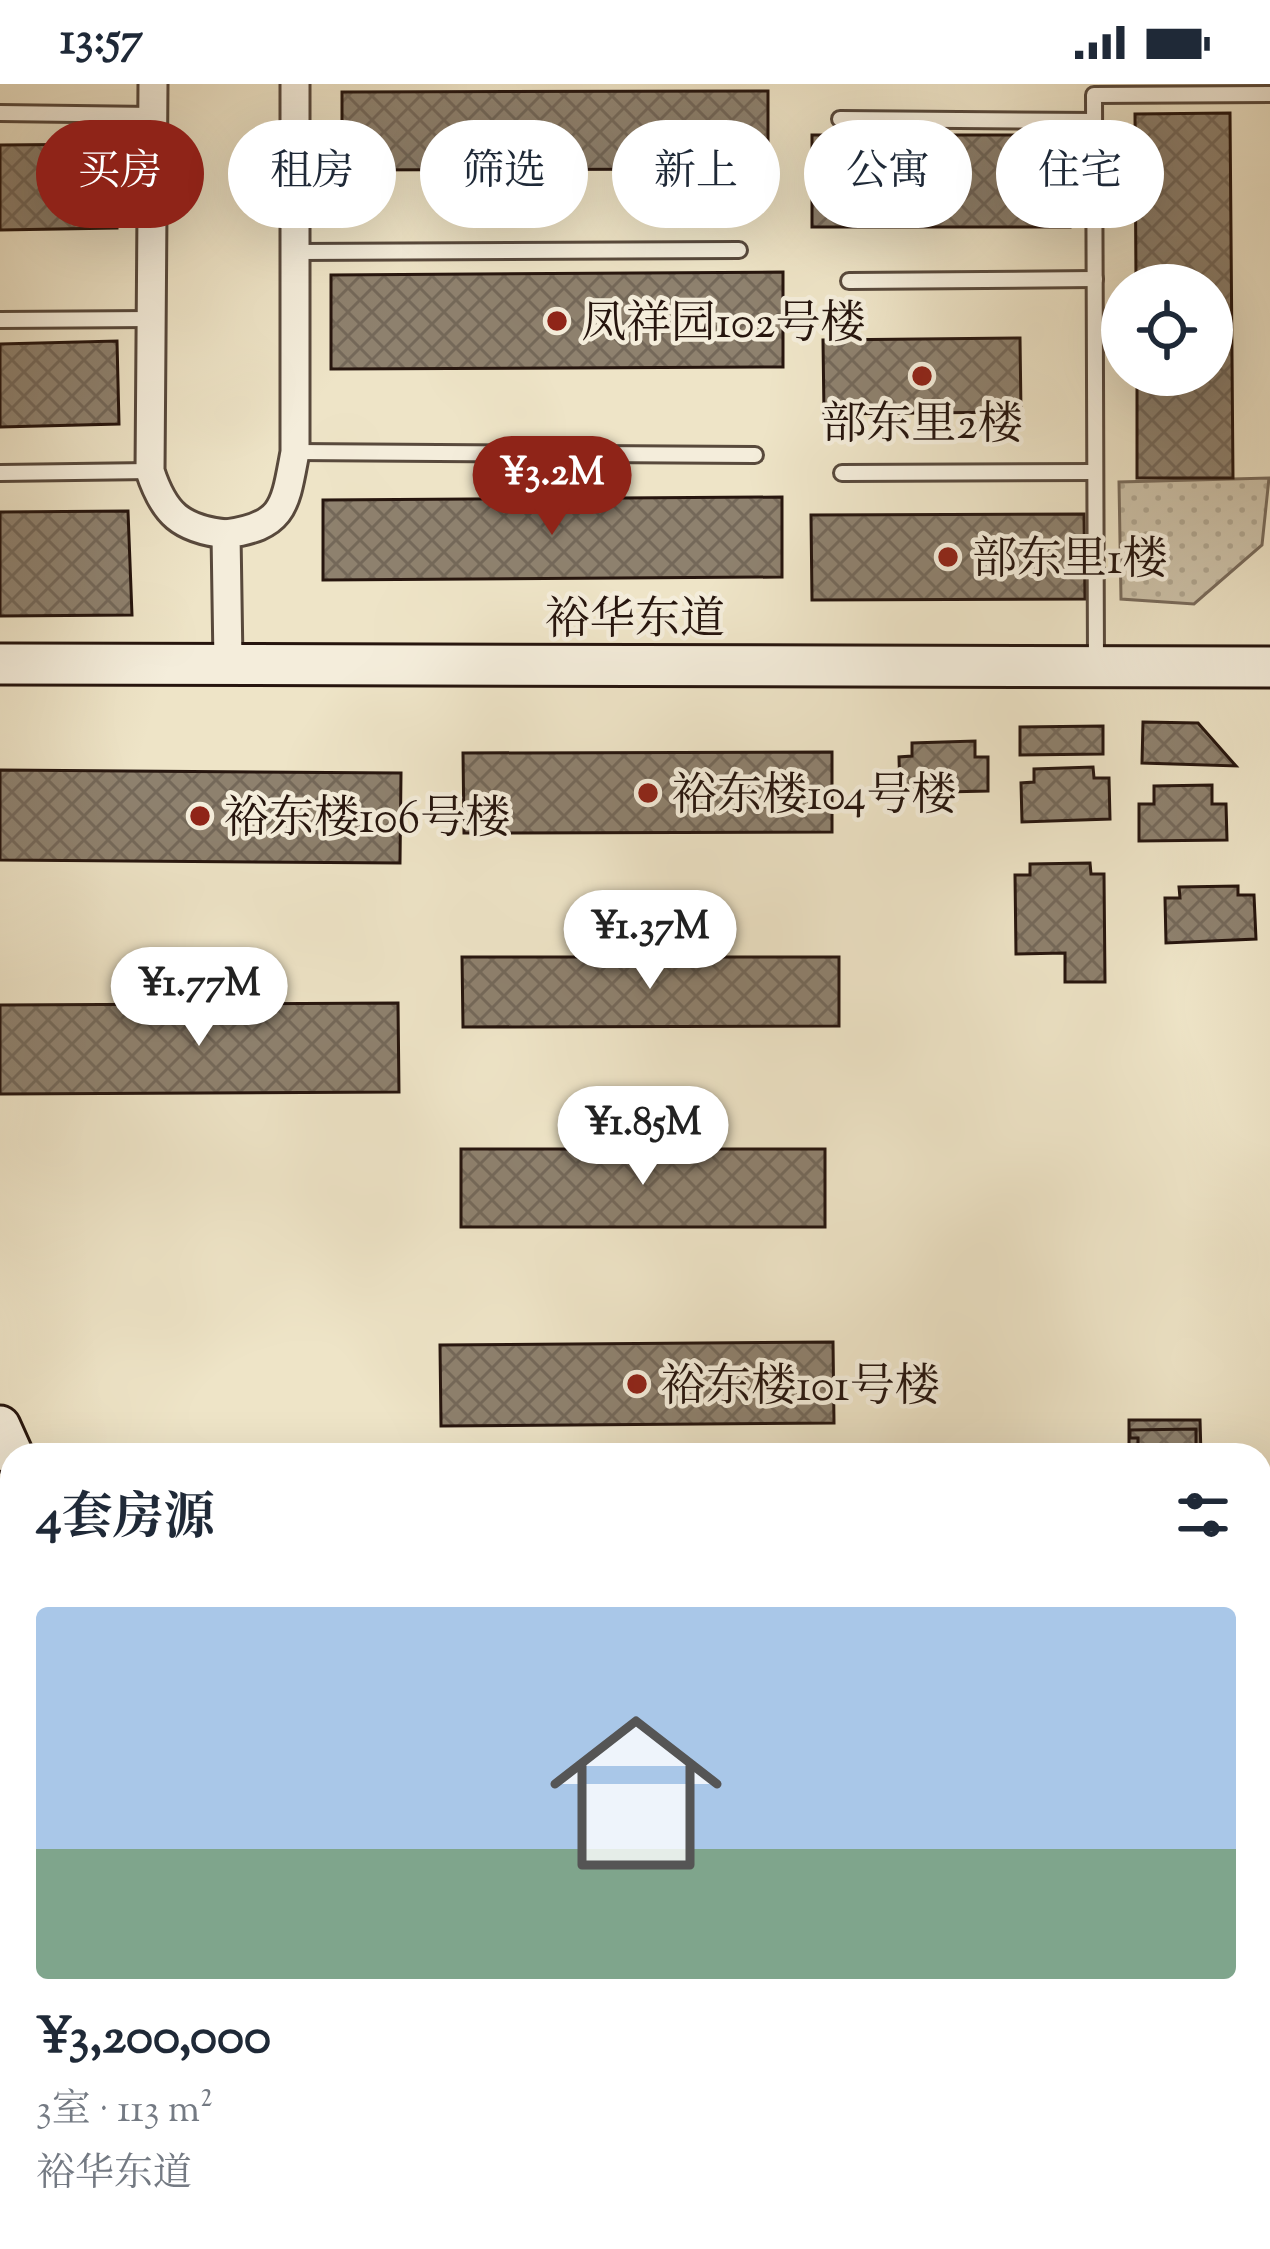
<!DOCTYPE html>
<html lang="zh">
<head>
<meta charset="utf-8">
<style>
  :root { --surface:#fff; --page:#f6f6f7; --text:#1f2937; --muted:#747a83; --accent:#8f2418 }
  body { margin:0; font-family:"Sorts Mill Goudy","Noto Serif SC",serif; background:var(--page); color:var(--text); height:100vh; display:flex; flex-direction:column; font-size:45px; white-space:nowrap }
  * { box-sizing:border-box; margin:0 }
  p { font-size:39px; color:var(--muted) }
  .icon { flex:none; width:66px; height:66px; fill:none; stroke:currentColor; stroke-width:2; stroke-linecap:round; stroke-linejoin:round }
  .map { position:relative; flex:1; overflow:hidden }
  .drawer { position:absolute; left:0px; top:1359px; width:1272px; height:807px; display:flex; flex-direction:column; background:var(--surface); border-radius:36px 36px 0 0; box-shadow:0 12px 48px #0002 }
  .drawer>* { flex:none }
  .guide { position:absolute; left:36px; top:36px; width:1200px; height:108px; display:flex; gap:24px }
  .tools { position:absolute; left:1101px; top:180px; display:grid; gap:24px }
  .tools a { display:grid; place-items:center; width:132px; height:132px; border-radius:50%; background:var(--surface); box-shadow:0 12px 48px #0002; font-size:60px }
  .price { position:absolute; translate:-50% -102px; padding:0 27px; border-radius:42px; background:#fff; color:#222; font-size:39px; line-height:78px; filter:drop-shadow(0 3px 6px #0008) }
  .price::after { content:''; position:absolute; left:50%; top:72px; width:36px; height:27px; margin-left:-18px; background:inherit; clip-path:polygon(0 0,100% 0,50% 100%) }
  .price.selected { background:var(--accent); color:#fff }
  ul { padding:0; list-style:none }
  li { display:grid; align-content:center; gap:24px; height:636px; padding:0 36px }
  li span { display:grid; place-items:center; height:372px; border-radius:12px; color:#555 }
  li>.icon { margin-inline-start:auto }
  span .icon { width:216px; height:216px; fill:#fffc; stroke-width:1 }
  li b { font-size:51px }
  h2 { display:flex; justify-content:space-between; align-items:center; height:144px; padding:0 36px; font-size:51px }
  .tag { padding:0 42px; border-radius:54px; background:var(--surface); box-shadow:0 12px 48px #0002; font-size:42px; line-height:108px }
  .tag.selected { background:var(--accent); color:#fff }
  .status { display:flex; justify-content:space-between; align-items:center; height:84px; padding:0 60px; background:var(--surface); direction:ltr }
  .status svg { height:33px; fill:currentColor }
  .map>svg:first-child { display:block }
</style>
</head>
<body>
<div class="status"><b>13:57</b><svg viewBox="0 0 49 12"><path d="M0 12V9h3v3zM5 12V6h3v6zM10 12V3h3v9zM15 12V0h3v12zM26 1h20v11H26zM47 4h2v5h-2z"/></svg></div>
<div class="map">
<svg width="1270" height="2165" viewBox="0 0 1270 2165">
  <defs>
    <pattern id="grass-dots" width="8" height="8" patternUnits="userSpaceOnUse" patternTransform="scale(3)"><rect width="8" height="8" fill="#ccc1a8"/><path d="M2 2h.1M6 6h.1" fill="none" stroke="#afa58f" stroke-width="1.8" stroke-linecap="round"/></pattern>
    <pattern id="building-cross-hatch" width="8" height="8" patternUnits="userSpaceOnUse" patternTransform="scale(3)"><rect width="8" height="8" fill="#8e816e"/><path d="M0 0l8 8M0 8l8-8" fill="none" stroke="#746859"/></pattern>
  </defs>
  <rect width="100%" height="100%" fill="#eee4c7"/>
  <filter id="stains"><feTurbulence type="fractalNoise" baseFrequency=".00167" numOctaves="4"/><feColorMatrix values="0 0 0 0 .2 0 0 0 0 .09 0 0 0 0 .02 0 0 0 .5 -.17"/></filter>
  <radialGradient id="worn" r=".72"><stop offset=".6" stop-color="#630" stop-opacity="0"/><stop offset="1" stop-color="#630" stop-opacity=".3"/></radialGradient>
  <path fill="url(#grass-dots)" stroke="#796b5b" stroke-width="3" d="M1269,394l-7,67 -68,59 -73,-5 -2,-117z"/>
  <g fill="url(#building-cross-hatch)" stroke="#26150e" stroke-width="3">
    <path d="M768,7v78l-426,1v-78z"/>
    <path d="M1230,29l3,365h-96v-103h75v-90h-76l-1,-171z"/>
    <rect x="812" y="51" width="258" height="92"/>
    <path d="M116,60l1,84 -117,2v-85z"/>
    <path d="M783,188v95l-452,2v-94z"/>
    <path d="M1020,254l1,74 -197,2 -1,-74z"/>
    <path d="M117,257l2,83 -119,3v-83z"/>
    <path d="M782,413v80l-459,3v-80z"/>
    <path d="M128,427l4,104 -132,1v-104z"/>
    <path d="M1084,430l1,85 -273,1 -1,-85z"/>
    <path d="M1143,638l55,1 38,43 -94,-3z"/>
    <path d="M1103,642v28l-83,1v-28z"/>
    <path d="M975,657v16h13v34l-88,2 -1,-36 13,-1v-13z"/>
    <path d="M832,668v80l-368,1 -1,-80z"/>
    <path d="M1093,683l1,11h15l1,41 -88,3 -1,-39 13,-1v-13z"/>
    <path d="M0,686l401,3 -1,90 -400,-3z"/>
    <path d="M1212,701v19h14l1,36 -88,1v-37h15v-18z"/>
    <path d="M1090,779l1,11h13l1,108h-40v-29l-49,1 -1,-79h15v-11z"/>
    <path d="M1238,802v9h16l2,44 -90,4 -1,-45h15l-1,-11z"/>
    <path d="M462,873h377v69l-376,1z"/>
    <path d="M398,919l1,89 -399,2v-89z"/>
    <rect x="461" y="1065" width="364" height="78"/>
    <path d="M833,1258l1,81 -393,3 -1,-81z"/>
    <path d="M1129,1336h71l1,35h-72z"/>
    <path d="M1196,1345v26h-58v-17h-8v-8z"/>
    <rect x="1132" y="2154" width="59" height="11"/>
    <rect x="1137" y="2154" width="72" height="11"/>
    <rect x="643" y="2160" width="135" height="5"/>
  </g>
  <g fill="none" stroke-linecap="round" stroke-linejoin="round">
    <g stroke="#58493c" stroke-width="20">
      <g id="lane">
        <path d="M0,29l152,2"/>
        <path d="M840,35l254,2"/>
        <path d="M296,168l443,-2"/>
        <path d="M849,197l246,-2"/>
        <path d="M0,236l151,-1"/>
        <path d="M295,368l460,3"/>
        <path d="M0,389l150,-2"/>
        <path d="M842,389l253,-1"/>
        <path d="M1096,578l-2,-567 176,-1"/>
      </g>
    </g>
    <g stroke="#58493c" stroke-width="33">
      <g id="street">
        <path d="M153,0l-3,387c14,43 31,58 76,63"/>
        <path d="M228,578l-2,-128c59,-8 59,-29 69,-82v-368"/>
        <path d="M0,1452l12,-2"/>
        <path d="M1260,2031h10"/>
      </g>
    </g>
    <g stroke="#26150e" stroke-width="45">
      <g id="secondary">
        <path d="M0,580l1270,3"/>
        <path d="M0,1342l13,29"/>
        <path d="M382,2154l5,11"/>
      </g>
    </g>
    <use href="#lane" stroke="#f4eddb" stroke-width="14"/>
    <use href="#street" stroke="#f4eddb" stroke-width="27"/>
    <use href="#secondary" stroke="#f4eddb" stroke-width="39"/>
  </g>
  <g fill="#8f2418" stroke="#f4eddb" stroke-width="4.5">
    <circle cx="557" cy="237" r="12"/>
    <circle cx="922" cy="292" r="12"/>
    <circle cx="948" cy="473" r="12"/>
    <circle cx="648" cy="709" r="12"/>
    <circle cx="200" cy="732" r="12"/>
    <circle cx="637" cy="1300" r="12"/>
  </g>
  <g text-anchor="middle" stroke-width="9" stroke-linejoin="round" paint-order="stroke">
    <g font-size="45" fill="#26150e" stroke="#f4eddb" text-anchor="start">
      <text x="581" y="253">凤祥园102号楼</text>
      <text x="922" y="354" text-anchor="middle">部东里2楼</text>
      <text x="972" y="489">部东里1楼</text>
      <text x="672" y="725">裕东楼104号楼</text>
      <text x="224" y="748">裕东楼106号楼</text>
      <text x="661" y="1316">裕东楼101号楼</text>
    </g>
    <g font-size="45" fill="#26150e" stroke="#f4eddb">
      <text x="635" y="549">裕华东道</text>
    </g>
  </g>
  <rect width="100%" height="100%" filter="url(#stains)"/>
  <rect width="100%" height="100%" fill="url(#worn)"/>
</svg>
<div class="tools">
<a><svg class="icon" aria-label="locate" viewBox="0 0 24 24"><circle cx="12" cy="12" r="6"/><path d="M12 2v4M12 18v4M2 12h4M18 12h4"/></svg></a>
</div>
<b class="price selected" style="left:552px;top:454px">¥3.2M</b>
<b class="price" style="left:650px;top:908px">¥1.37M</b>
<b class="price" style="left:199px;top:965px">¥1.77M</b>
<b class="price" style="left:643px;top:1104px">¥1.85M</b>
<div class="guide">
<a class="tag selected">买房</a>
<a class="tag">租房</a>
<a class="tag">筛选</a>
<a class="tag">新上</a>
<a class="tag">公寓</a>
<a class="tag">住宅</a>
</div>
<section class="drawer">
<h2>4套房源<svg class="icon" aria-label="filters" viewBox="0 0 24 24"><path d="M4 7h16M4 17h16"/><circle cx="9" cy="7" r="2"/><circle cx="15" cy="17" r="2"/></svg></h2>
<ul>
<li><span style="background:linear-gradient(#a9c7e8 65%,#7fa58c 0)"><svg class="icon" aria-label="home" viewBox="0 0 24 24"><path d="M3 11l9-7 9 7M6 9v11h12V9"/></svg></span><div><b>¥3,200,000</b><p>3室 · 113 m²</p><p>裕华东道</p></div></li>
</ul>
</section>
</div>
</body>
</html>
